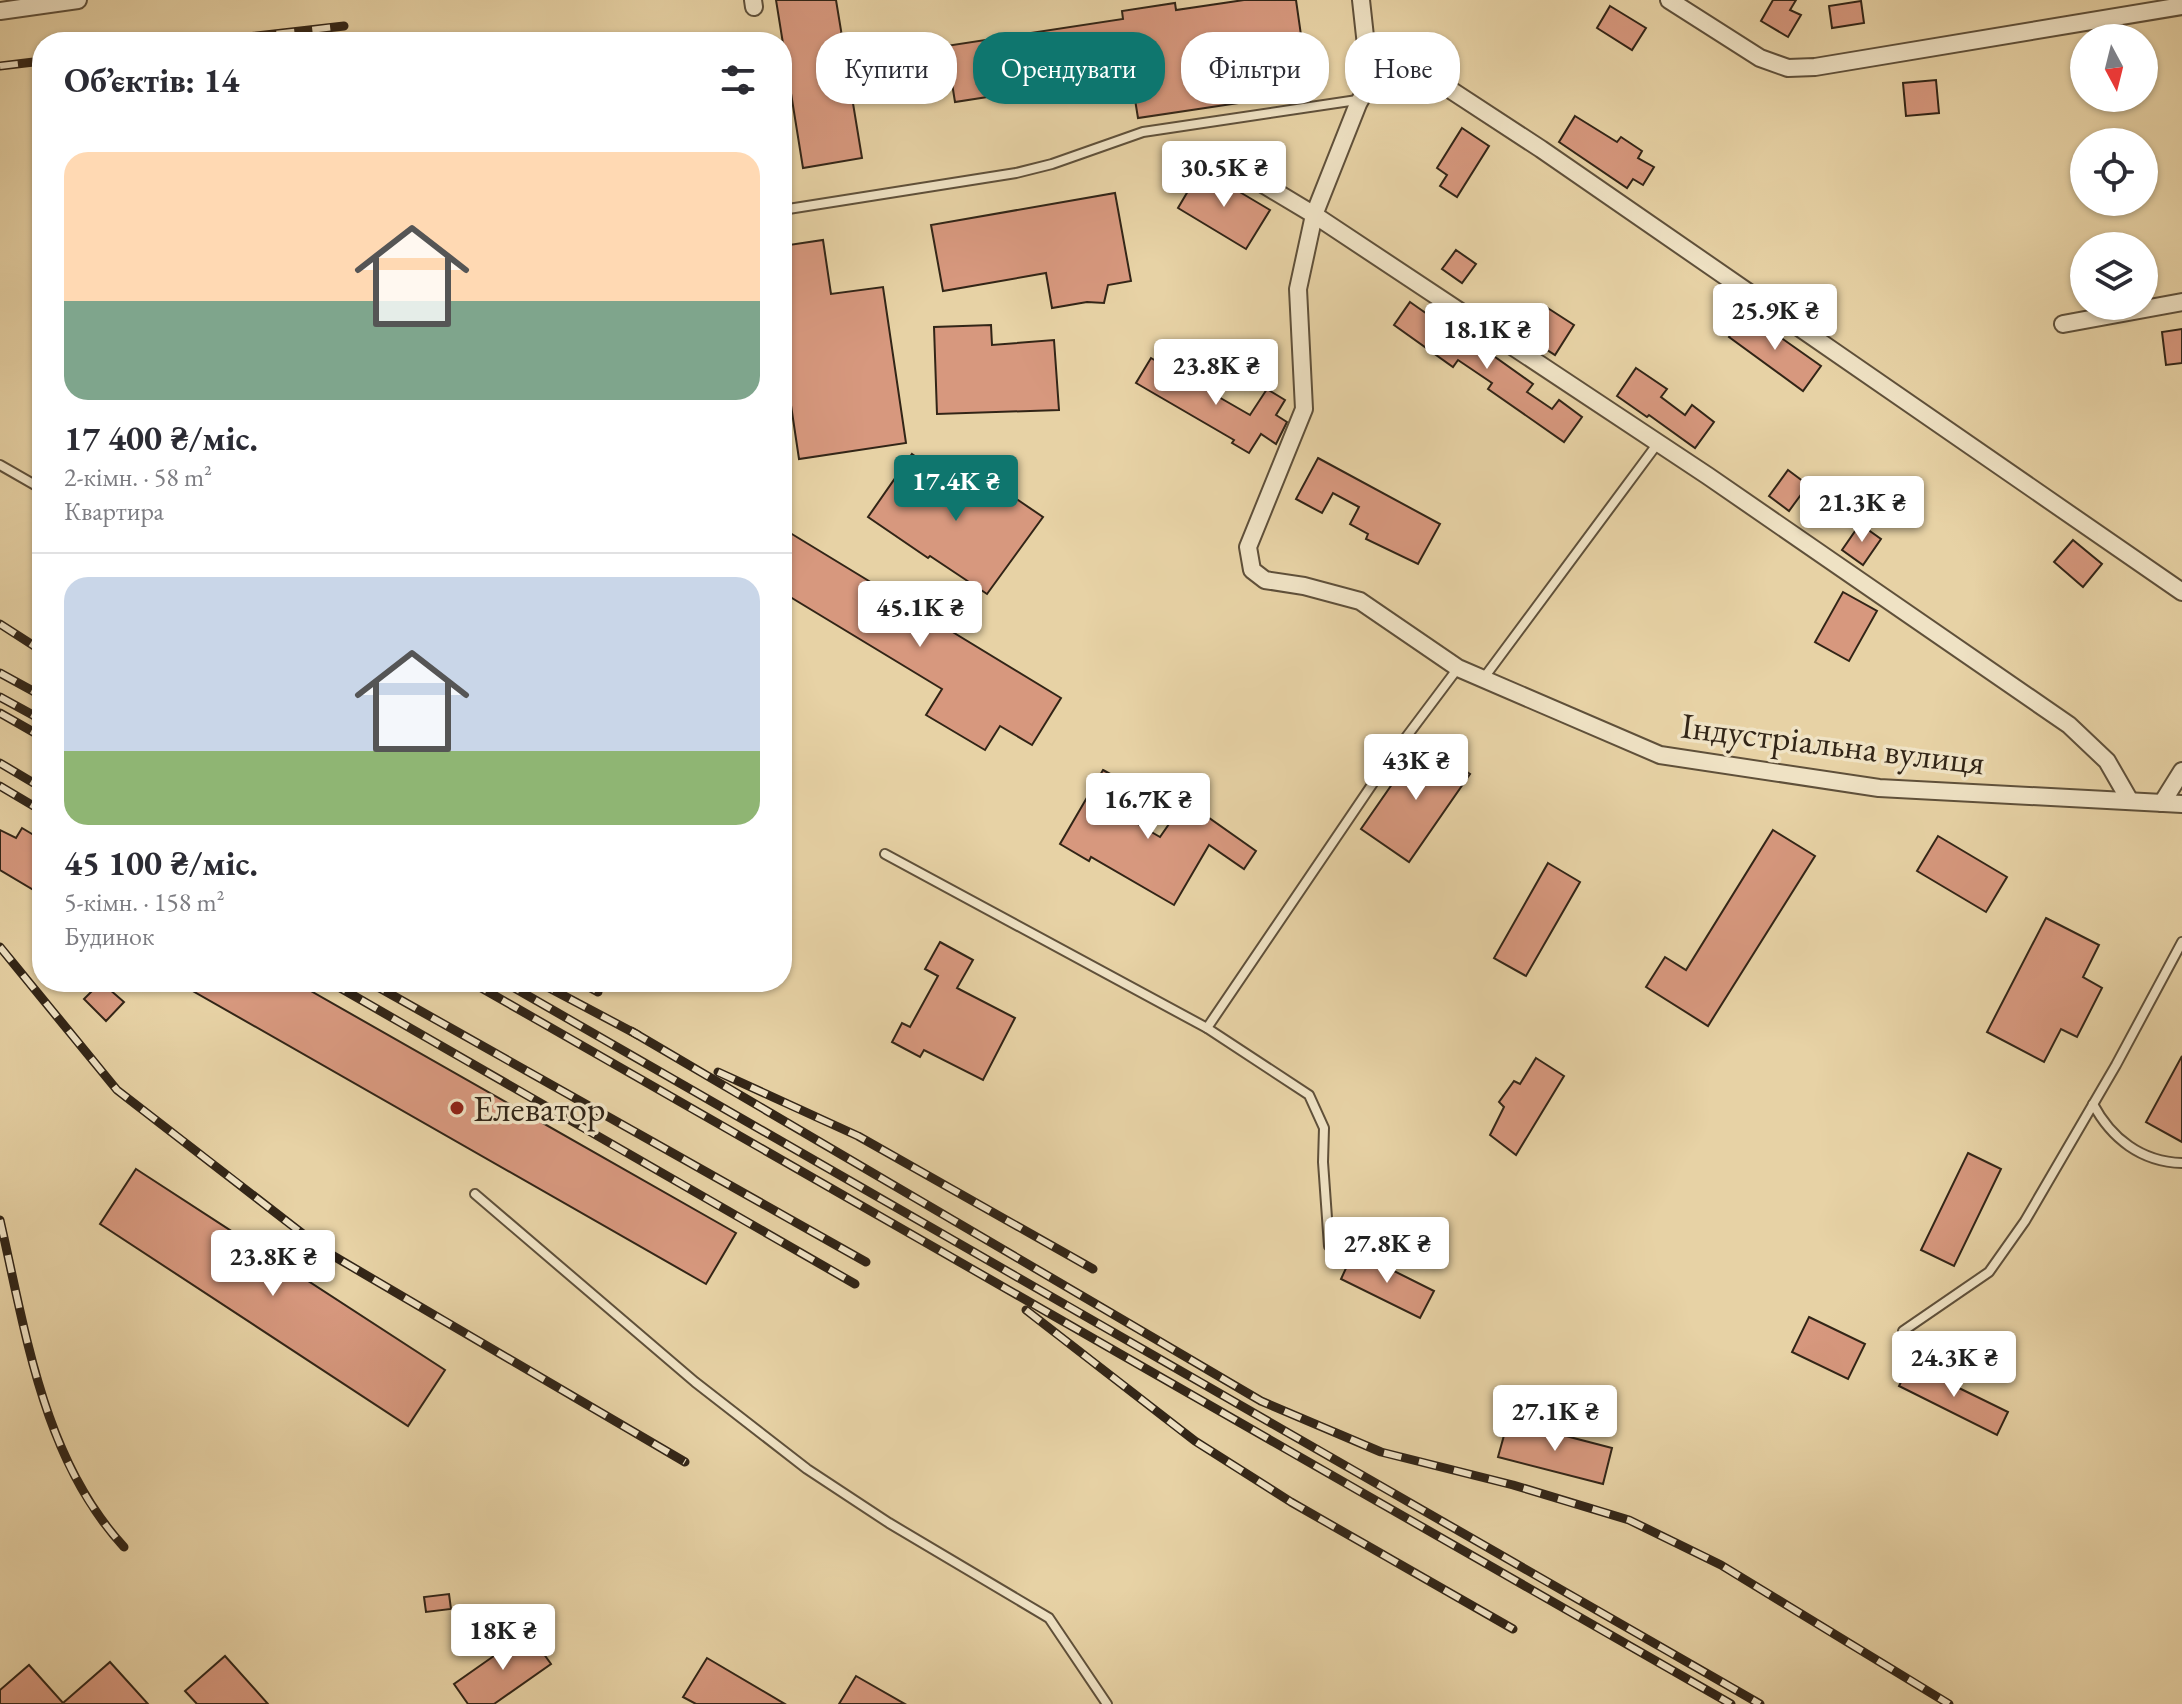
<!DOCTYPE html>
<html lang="uk">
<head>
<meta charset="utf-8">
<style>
  :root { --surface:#fff; --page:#f7f7f7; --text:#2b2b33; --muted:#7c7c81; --line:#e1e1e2; --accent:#0f766e }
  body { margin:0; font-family:"EB Garamond",serif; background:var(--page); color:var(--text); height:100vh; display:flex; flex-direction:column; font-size:30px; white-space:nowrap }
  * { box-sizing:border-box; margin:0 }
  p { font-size:26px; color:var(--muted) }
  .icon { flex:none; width:44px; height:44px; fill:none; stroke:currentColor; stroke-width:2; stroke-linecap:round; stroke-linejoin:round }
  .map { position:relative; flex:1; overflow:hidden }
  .sheet { position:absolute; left:32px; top:32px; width:760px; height:960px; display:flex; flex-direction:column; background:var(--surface); border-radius:32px; box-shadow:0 2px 6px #0004 }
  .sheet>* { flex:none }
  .hud { position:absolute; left:816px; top:32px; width:760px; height:72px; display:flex; gap:16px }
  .needle { width:52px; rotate:173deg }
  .fabs { position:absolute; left:2070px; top:24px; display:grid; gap:16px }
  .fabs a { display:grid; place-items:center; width:88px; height:88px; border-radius:50%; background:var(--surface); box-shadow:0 2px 6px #0004; font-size:40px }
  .price { position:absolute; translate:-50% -68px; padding:0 18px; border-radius:8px; background:#fff; color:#222; font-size:26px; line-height:52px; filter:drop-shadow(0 2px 4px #0008) }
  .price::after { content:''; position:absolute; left:50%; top:48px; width:24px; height:18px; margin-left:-12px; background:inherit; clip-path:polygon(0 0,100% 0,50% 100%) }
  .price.selected { background:var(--accent); color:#fff }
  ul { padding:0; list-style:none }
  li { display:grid; align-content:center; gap:16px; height:424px; padding:0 32px }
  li+li { border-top:2px solid var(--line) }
  li span { display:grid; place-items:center; height:248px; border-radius:24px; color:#555 }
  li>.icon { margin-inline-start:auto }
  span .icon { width:144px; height:144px; fill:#fffc; stroke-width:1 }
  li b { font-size:34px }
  h2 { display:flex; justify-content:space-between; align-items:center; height:96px; padding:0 32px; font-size:34px }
  .tag { padding:0 28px; border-radius:32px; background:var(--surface); box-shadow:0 2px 6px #0004; font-size:28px; line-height:72px }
  .tag.selected { background:var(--accent); color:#fff }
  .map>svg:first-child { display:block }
</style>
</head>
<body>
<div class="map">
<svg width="2182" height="1704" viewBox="0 0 2182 1704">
  <rect width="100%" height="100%" fill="#e7d2a5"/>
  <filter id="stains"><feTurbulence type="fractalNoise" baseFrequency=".0025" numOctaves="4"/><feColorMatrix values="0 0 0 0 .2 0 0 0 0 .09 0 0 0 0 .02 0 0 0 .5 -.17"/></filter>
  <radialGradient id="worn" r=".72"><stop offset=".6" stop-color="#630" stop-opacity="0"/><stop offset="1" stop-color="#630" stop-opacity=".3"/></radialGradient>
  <g fill="#d7987e" stroke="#322517" stroke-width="2">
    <path d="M776,0h60l26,158 -59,10z"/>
    <path d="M1244,0h52l7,49 -11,1 7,44 -161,24 -7,-43 -176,27 -9,-56 177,-27 -1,-8 53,-8 1,7z"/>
    <path d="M1773,0h23l-6,10 11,5 -13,22 -27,-16z"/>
    <path d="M1861,1l3,22 -32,5 -3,-22z"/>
    <path d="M1610,6l36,22 -14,22 -35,-22z"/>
    <path d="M1936,80l3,33 -33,3 -3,-33z"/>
    <path d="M1575,116l42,26 4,-5 21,14 -4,7 16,9 -11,18 -10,-6 -6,9 -68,-46z"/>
    <path d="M1462,128l27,18 -32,51 -17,-11 7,-11 -10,-7z"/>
    <path d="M1201,169l69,41 -24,39 -68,-41z"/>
    <path d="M1115,193l16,88 -23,4 -4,18 -17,-1 -35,6 -6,-35 -103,18 -12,-66z"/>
    <path d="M823,240l8,54 52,-7 23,156 -107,16 -17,-114v-99z"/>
    <path d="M1456,250l20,14 -14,19 -20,-14z"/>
    <path d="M1410,302l47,33 3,-3 73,52 -6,8 25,17 7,-9 23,17 -18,25 -76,-53 4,-6 -34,-23 -5,7 -59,-42z"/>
    <path d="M1543,305l31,20 -19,30 -31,-20z"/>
    <path d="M1746,313l75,53 -18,25 -74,-54z"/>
    <path d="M991,325l1,20 62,-5 5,70 -122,4 -3,-87z"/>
    <path d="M2182,329v34l-16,2 -4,-33z"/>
    <path d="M1151,358l99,57 17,-26 18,11 -9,15 11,7 -11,22 -15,-10 -12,19 -17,-10 2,-3 -98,-57z"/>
    <path d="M1636,368l31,21 -6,8 24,18 7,-10 22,17 -19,26 -46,-33 -2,2 -30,-21z"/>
    <path d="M912,454l65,45 13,-18 53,36 -56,77 -57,-38 -2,2 -60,-41z"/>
    <path d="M1318,458l122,66 -22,40 -52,-25 2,-5 -18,-10 9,-17 -26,-14 -11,20 -26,-14z"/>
    <path d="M1788,470l20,15 -19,26 -20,-15z"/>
    <path d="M1860,524l21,15 -18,26 -21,-15z"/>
    <path d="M782,528l279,170 -29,47 -32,-19 -15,24 -59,-35 16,-26 -160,-97z"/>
    <path d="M2073,540l29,24 -19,23 -29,-25z"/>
    <path d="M1843,592l34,19 -28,50 -34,-19z"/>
    <path d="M1422,741l48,33 -61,88 -48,-33z"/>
    <path d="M1103,770l29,16 -15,26 43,25 25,-36 71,50 -12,18 -35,-24 -35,60 -83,-48 -2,4 -29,-17z"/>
    <path d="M22,828l20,12v55l-42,-25v-40l16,8z"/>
    <path d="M1773,830l42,26 -107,170 -62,-39 19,-30 21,13z"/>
    <path d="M1938,836l69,41 -21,35 -69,-41z"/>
    <path d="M1548,863l32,19 -54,94 -32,-18z"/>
    <path d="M2046,918l53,27 -16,32 19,11 -25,49 -16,-8 -17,33 -57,-30z"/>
    <path d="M940,942l33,18 -16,28 58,30 -32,62 -59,-30 -4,7 -28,-15 10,-19 8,4 28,-51 -13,-7z"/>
    <path d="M101,982l23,20 -18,19 -22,-22z"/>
    <path d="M177,982h118l441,251 -30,51z"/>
    <path d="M2182,1056v86l-36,-20z"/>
    <path d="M1536,1058l28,18 -48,79 -26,-20 14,-28 -5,-5 15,-21 6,3z"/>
    <path d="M1968,1153l33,16 -47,97 -33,-16z"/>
    <path d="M136,1169l309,201 -37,56 -308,-202z"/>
    <path d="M1354,1251l80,40 -14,27 -79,-39z"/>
    <path d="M1809,1317l56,27 -17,35 -56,-27z"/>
    <path d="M1910,1364l98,48 -11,23 -98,-49z"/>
    <path d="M1508,1421l104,27 -9,36 -105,-27z"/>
    <path d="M449,1594l2,15 -25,3 -2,-15z"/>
    <path d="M528,1632l23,32 -57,40h-26l-14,-20z"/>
    <path d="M225,1656l43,48h-71l-12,-13z"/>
    <path d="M707,1658l78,46h-89l-13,-7z"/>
    <path d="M110,1662l38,42h-148v-14l29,-25 34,38z"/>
    <path d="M856,1676l49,28h-66z"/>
  </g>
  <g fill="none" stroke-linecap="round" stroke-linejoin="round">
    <g stroke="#5f503a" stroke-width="12">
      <g id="lane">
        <path d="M782,210l234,-37 36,-9 91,-32 214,-32"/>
        <path d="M0,465l42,24"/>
        <path d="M1483,679l175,-236"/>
        <path d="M885,854l322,174"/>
        <path d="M2093,1104c18,34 48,58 89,59"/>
        <path d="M475,1194l220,188 112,87 82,54 160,95 58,86"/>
        <path d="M1339,1257l-10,-11 -6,-84 1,-34 -15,-33 -102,-67 179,-264 72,-96"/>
        <path d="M1903,1331l86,-59 36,-51 91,-156 66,-123"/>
      </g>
    </g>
    <g stroke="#5f503a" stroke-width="20">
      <g id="street">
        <path d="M753,0l1,7"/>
        <path d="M1361,0l9,82 -12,22 -44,111 -16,74 6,120 -56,138 4,23 13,10 39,6 56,15 98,67 202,87 219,33 303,16"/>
        <path d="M1669,0l91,58 28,10 27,-1 367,-61"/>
        <path d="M0,11l78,-11"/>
        <path d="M1366,44l45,20 130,85 641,443"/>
        <path d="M1261,183l55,33 392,260 361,249 38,36 23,40"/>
        <path d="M2063,324l119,-22"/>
        <path d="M2162,803l20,-32"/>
      </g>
    </g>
    <use href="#lane" stroke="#efe2c4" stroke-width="8"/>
    <use href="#street" stroke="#efe2c4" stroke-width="16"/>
    <g stroke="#322517" stroke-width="9">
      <g id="rail">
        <path d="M205,42l139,-16"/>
        <path d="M0,66l42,-5"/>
        <path d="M0,624l42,27"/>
        <path d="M0,673l42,23"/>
        <path d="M0,697l42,23"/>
        <path d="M0,713l42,24"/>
        <path d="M0,763l42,25"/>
        <path d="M0,786l42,25"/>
        <path d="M0,947l117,143 208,161 360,211"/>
        <path d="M330,982l525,302"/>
        <path d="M369,982l497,280"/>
        <path d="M471,982l1260,722"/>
        <path d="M504,982l1256,722"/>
        <path d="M538,982l100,53"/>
        <path d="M580,982l18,10"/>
        <path d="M631,1031l630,370 120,51 132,33 116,35 92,45 228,139"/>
        <path d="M718,1072l140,64 235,133"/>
        <path d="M0,1220c26,113 43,239 124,327"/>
        <path d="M1026,1310l169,131 96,61 222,127"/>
      </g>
    </g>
    <use href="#rail" stroke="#efe2c4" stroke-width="6" stroke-dasharray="18" stroke-linecap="butt"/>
  </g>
  <circle fill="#8f2418" stroke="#efe2c4" stroke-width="3" cx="457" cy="1108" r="8"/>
  <g text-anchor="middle" stroke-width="7" stroke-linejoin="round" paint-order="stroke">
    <g font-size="36" fill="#322517" stroke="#efe2c4">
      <text transform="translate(1833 743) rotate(7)" y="13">Індустріальна вулиця</text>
    </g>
    <g font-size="36" fill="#322517" stroke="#efe2c4" text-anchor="start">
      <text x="473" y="1121">Елеватор</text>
    </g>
  </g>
  <rect width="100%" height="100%" filter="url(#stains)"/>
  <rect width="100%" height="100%" fill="url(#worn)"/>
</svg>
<div class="fabs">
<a><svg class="needle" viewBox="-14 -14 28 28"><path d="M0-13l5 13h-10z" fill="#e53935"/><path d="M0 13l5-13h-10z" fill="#7c7c81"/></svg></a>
<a><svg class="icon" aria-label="locate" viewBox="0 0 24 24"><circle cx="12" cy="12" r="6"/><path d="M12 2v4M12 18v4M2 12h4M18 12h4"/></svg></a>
<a><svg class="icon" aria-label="layers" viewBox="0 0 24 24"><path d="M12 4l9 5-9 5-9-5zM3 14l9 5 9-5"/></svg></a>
</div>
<b class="price" style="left:1224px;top:209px">30.5K ₴</b>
<b class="price" style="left:1775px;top:352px">25.9K ₴</b>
<b class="price" style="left:1487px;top:371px">18.1K ₴</b>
<b class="price" style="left:1216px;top:407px">23.8K ₴</b>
<b class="price selected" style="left:956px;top:523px">17.4K ₴</b>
<b class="price" style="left:1862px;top:544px">21.3K ₴</b>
<b class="price" style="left:920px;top:649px">45.1K ₴</b>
<b class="price" style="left:1416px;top:802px">43K ₴</b>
<b class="price" style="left:1148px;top:841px">16.7K ₴</b>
<b class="price" style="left:1387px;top:1285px">27.8K ₴</b>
<b class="price" style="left:273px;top:1298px">23.8K ₴</b>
<b class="price" style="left:1954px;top:1399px">24.3K ₴</b>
<b class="price" style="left:1555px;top:1453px">27.1K ₴</b>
<b class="price" style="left:503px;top:1672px">18K ₴</b>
<div class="hud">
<a class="tag">Купити</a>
<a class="tag selected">Орендувати</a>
<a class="tag">Фільтри</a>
<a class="tag">Нове</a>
</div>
<section class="sheet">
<h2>Об’єктів: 14<svg class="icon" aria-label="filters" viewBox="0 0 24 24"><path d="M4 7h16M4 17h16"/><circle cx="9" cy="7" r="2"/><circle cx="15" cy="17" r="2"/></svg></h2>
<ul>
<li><span style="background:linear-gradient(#ffd9b3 60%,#7fa58c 0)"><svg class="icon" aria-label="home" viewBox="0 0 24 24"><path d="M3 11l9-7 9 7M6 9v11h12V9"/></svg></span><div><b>17 400 ₴/міс.</b><p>2-кімн. · 58 m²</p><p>Квартира</p></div></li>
<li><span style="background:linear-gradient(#c9d6e8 70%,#8fb573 0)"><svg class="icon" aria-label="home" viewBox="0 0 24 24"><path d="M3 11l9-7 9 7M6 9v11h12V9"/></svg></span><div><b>45 100 ₴/міс.</b><p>5-кімн. · 158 m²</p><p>Будинок</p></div></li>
</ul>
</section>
</div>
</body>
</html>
